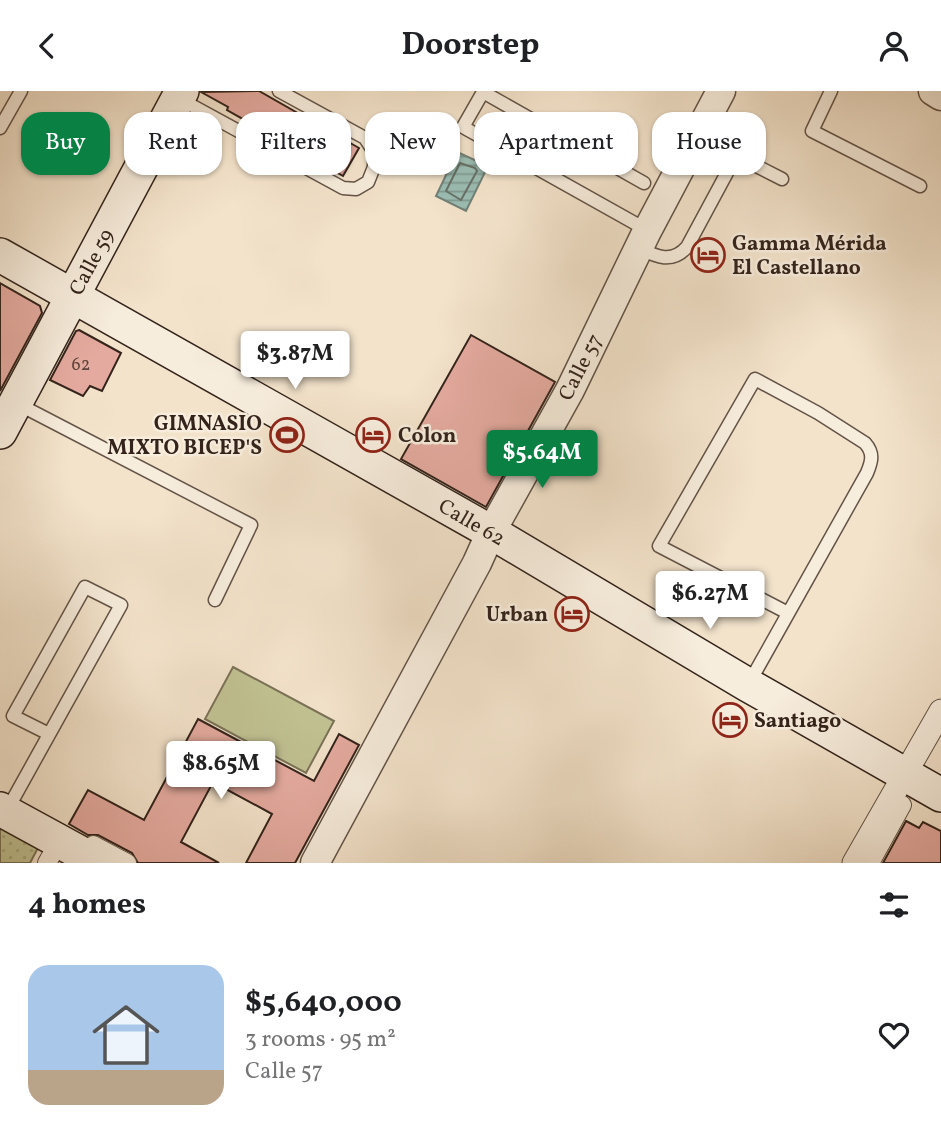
<!DOCTYPE html>
<html lang="en">
<head>
<meta charset="utf-8">
<style>
  :root { --surface:#fff; --page:#f2f2f2; --text:#202124; --muted:#757577; --accent:#0b8043 }
  body { margin:0; font-family:Vollkorn,serif; background:var(--page); color:var(--text); height:100vh; display:flex; flex-direction:column; font-size:26px; white-space:nowrap }
  * { box-sizing:border-box; margin:0 }
  p { font-size:23px; color:var(--muted) }
  .icon { flex:none; width:38px; height:38px; fill:none; stroke:currentColor; stroke-width:2; stroke-linecap:round; stroke-linejoin:round }
  .map { position:relative; height:772px; overflow:hidden }
  .sheet { display:flex; flex-direction:column; background:var(--surface); flex:1 }
  .sheet>* { flex:none }
  .guide { position:absolute; left:21px; top:21px; width:900px; height:63px; display:flex; gap:14px }
  .price { position:absolute; translate:-50% -60px; padding:0 16px; border-radius:7px; background:#fff; color:#222; font-size:23px; line-height:46px; filter:drop-shadow(0 2px 4px #0008) }
  .price::after { content:''; position:absolute; left:50%; top:42px; width:21px; height:16px; margin-left:-10px; background:inherit; clip-path:polygon(0 0,100% 0,50% 100%) }
  .price.active { background:var(--accent); color:#fff }
  ul { padding:0; list-style:none }
  li { display:flex; align-items:center; gap:21px; height:175px; padding:0 28px }
  li span { display:grid; place-items:center; flex:none; width:196px; height:140px; border-radius:21px; color:#555 }
  li>.icon { margin-inline-start:auto }
  span .icon { width:84px; height:84px; fill:#fffc; stroke-width:1 }
  li b { font-size:30px }
  h2 { display:flex; justify-content:space-between; align-items:center; height:84px; padding:0 28px; font-size:30px }
  .tag { padding:0 24px; border-radius:21px; background:var(--surface); box-shadow:0 2px 5px #0004; font-size:24px; line-height:63px }
  .tag.active { background:var(--accent); color:#fff }
  header { display:flex; justify-content:space-between; align-items:center; height:91px; padding:0 28px; background:var(--surface); font-size:32px; font-weight:700 }
  .map>svg:first-child { display:block }
</style>
</head>
<body>
<header><svg class="icon" aria-label="back" viewBox="0 0 24 24"><path d="M15 5l-7 7 7 7"/></svg>Doorstep<svg class="icon" aria-label="person" viewBox="0 0 24 24"><circle cx="12" cy="8" r="4"/><path d="M4 21q1-7 8-7t8 7"/></svg></header>
<div class="map">
<svg width="941" height="772" viewBox="0 0 941 772">
  <defs>
    <pattern id="park-dots" width="8" height="8" patternUnits="userSpaceOnUse" patternTransform="scale(1.75)"><rect width="8" height="8" fill="#c1c293"/><path d="M2 2h.1M6 6h.1" fill="none" stroke="#a6a67e" stroke-width="1.8" stroke-linecap="round"/></pattern>
    <pattern id="water-rules" width="6" height="5" patternUnits="userSpaceOnUse" patternTransform="scale(1.75)"><rect width="6" height="5" fill="#9bbeb5"/><path d="M0 2.5h6" fill="none" stroke="#7f9a92"/></pattern>
  </defs>
  <rect width="100%" height="100%" fill="#f3e3cb"/>
  <filter id="stains"><feTurbulence type="fractalNoise" baseFrequency=".00286" numOctaves="4"/><feColorMatrix values="0 0 0 0 .2 0 0 0 0 .09 0 0 0 0 .02 0 0 0 .5 -.17"/></filter>
  <radialGradient id="worn" r=".72"><stop offset=".6" stop-color="#630" stop-opacity="0"/><stop offset="1" stop-color="#630" stop-opacity=".3"/></radialGradient>
  <path fill="#c1c293" stroke="#7a7257" stroke-width="2" d="M233,576l101,54 -28,52 -101,-54z"/>
  <path fill="url(#park-dots)" stroke="#7a7257" stroke-width="2" d="M0,733l39,22 -9,17h-30z"/>
  <path fill="url(#water-rules)" stroke="#718077" stroke-width="2" d="M457,61l31,14 -22,45 -30,-15z"/>
  <g fill="none" stroke-linecap="round" stroke-linejoin="round">
    <path stroke="#677068" stroke-width="2" d="M460,72l15,5 2,3 -16,29 -15,-9z"/>
  </g>
  <g fill="#e4aa9f" stroke="#33231b" stroke-width="2">
    <path d="M259,0l100,57 -16,28 -116,-66 1,-3 -27,-15z"/>
    <path d="M0,192l40,23 2,7 -42,78z"/>
    <path d="M79,239l42,23 -19,38 -12,-5 -7,10 -33,-16 26,-49z"/>
    <path d="M471,244l84,47 -69,125 -85,-48z"/>
    <path d="M198,628l116,62 25,-47 20,11 -64,118h-49l26,-49 -59,-32 -32,60 38,21h-81l-6,-10 -34,-18h-10l-19,-11 19,-34 56,30z"/>
    <path d="M906,730l13,7 4,-6 18,9v32h-58z"/>
  </g>
  <g fill="none" stroke-linecap="round" stroke-linejoin="round">
    <g stroke="#635347" stroke-width="15">
      <g id="service">
        <path d="M831,0l-19,40 108,55"/>
        <path d="M178,7l165,90 13,1 12,-7 6,-15v-15l-9,-14 -86,-47"/>
        <path d="M0,37l21,-37"/>
        <path d="M723,58l59,30"/>
        <path d="M644,92l-161,-91 -20,35 184,103"/>
        <path d="M639,157c18,9 33,16 48,-1l42,-78v-14l-6,-6 -26,-14"/>
        <path d="M16,312l235,122 -36,75"/>
        <path d="M748,594l119,-212c5,-12 7,-20 -2,-30l-47,-30 -63,-34 -96,167 129,67"/>
        <path d="M6,721l115,-207 -36,-18 -72,129 36,18"/>
      </g>
    </g>
    <g stroke="#635347" stroke-width="20">
      <g id="pedestrian">
        <path d="M93,754l34,18"/>
        <path d="M47,772l12,-21"/>
        <path d="M870,772l32,-58"/>
      </g>
    </g>
    <g stroke="#635347" stroke-width="25">
      <path id="minor" d="M854,772l87,-152"/>
    </g>
    <g stroke="#635347" stroke-width="31">
      <g id="tertiary">
        <path d="M933,0l8,5"/>
        <path d="M315,772l162,-300 14,-31 79,-142 77,-159 74,-140"/>
      </g>
    </g>
    <g stroke="#33231b" stroke-width="36">
      <g id="secondary">
        <path d="M0,164l491,277 257,153 193,110"/>
        <path d="M0,341l182,-341"/>
        <path d="M0,718l99,54"/>
      </g>
    </g>
    <use href="#service" stroke="#f7eddd" stroke-width="12"/>
    <use href="#pedestrian" stroke="#f7eddd" stroke-width="18"/>
    <use href="#minor" stroke="#f7eddd" stroke-width="23"/>
    <use href="#tertiary" stroke="#f7eddd" stroke-width="28"/>
    <use href="#secondary" stroke="#f7eddd" stroke-width="33"/>
  </g>
  <defs>
    <g id="hotel-ring" transform="scale(1.75)"><circle r="9.5" fill="#f7eddd" stroke="#8f2418" stroke-width="1.5"/><path d="M-6-4.5h1.5V1H6V5H4.5V3h-9V5H-6ZM-4 0a1.8 1.8 0 1 1 3.6 0ZM.5 0V-2.5h3Q6-2.5 6 0Z" fill="#8f2418"/></g>
    <g id="stadium-ring" transform="scale(1.75)"><circle r="9.5" fill="#f7eddd" stroke="#8f2418" stroke-width="1.5"/><path d="M0-5a6.5 5 0 1 0 0 10a6.5 5 0 1 0 0-10ZM-3.5-1.8h7v3.6h-7Z" fill="#8f2418"/></g>
  </defs>
  <g fill-rule="evenodd">
    <use href="#hotel-ring" x="708" y="164"/>
    <use href="#stadium-ring" x="287" y="344"/>
    <use href="#hotel-ring" x="373" y="344"/>
    <use href="#hotel-ring" x="572" y="523"/>
    <use href="#hotel-ring" x="730" y="629"/>
  </g>
  <g text-anchor="middle" stroke-width="5" stroke-linejoin="round" paint-order="stroke">
    <g font-size="18" fill="#5f453c">
      <text x="81" y="279">62</text>
    </g>
    <g font-size="21" font-weight="bold" fill="#33231b" stroke="#f7eddd" text-anchor="start">
      <text x="732" y="159">Gamma Mérida<tspan x="732" dy="24">El Castellano</tspan></text>
      <text x="262" y="339" text-anchor="end">GIMNASIO<tspan x="262" dy="24">MIXTO BICEP'S</tspan></text>
      <text x="398" y="351">Colon</text>
      <text x="548" y="530" text-anchor="end">Urban</text>
      <text x="754" y="636">Santiago</text>
    </g>
    <g font-size="21" fill="#33231b" stroke="#f7eddd">
      <text transform="translate(91 171) rotate(-62)" y="7">Calle 59</text>
      <text transform="translate(580 276) rotate(-63)" y="7">Calle 57</text>
      <text transform="translate(472 431) rotate(30)" y="7">Calle 62</text>
    </g>
  </g>
  <rect width="100%" height="100%" filter="url(#stains)"/>
  <rect width="100%" height="100%" fill="url(#worn)"/>
</svg>
<b class="price" style="left:295px;top:300px">$3.87M</b>
<b class="price active" style="left:542px;top:399px">$5.64M</b>
<b class="price" style="left:710px;top:540px">$6.27M</b>
<b class="price" style="left:221px;top:710px">$8.65M</b>
<div class="guide">
<a class="tag active">Buy</a>
<a class="tag">Rent</a>
<a class="tag">Filters</a>
<a class="tag">New</a>
<a class="tag">Apartment</a>
<a class="tag">House</a>
</div>
</div>
<section class="sheet">
<h2>4 homes<svg class="icon" aria-label="filters" viewBox="0 0 24 24"><path d="M4 7h16M4 17h16"/><circle cx="9" cy="7" r="2"/><circle cx="15" cy="17" r="2"/></svg></h2>
<ul>
<li><span style="background:linear-gradient(#a9c7e8 75%,#b9a48a 0)"><svg class="icon" aria-label="home" viewBox="0 0 24 24"><path d="M3 11l9-7 9 7M6 9v11h12V9"/></svg></span><div><b>$5,640,000</b><p>3 rooms · 95 m²</p><p>Calle 57</p></div><svg class="icon" aria-label="heart" viewBox="0 0 24 24"><path d="M12 20l-8-8c-3-5 5-10 8-4 3-6 11-1 8 4z"/></svg></li>
</ul>
</section>
</body>
</html>
